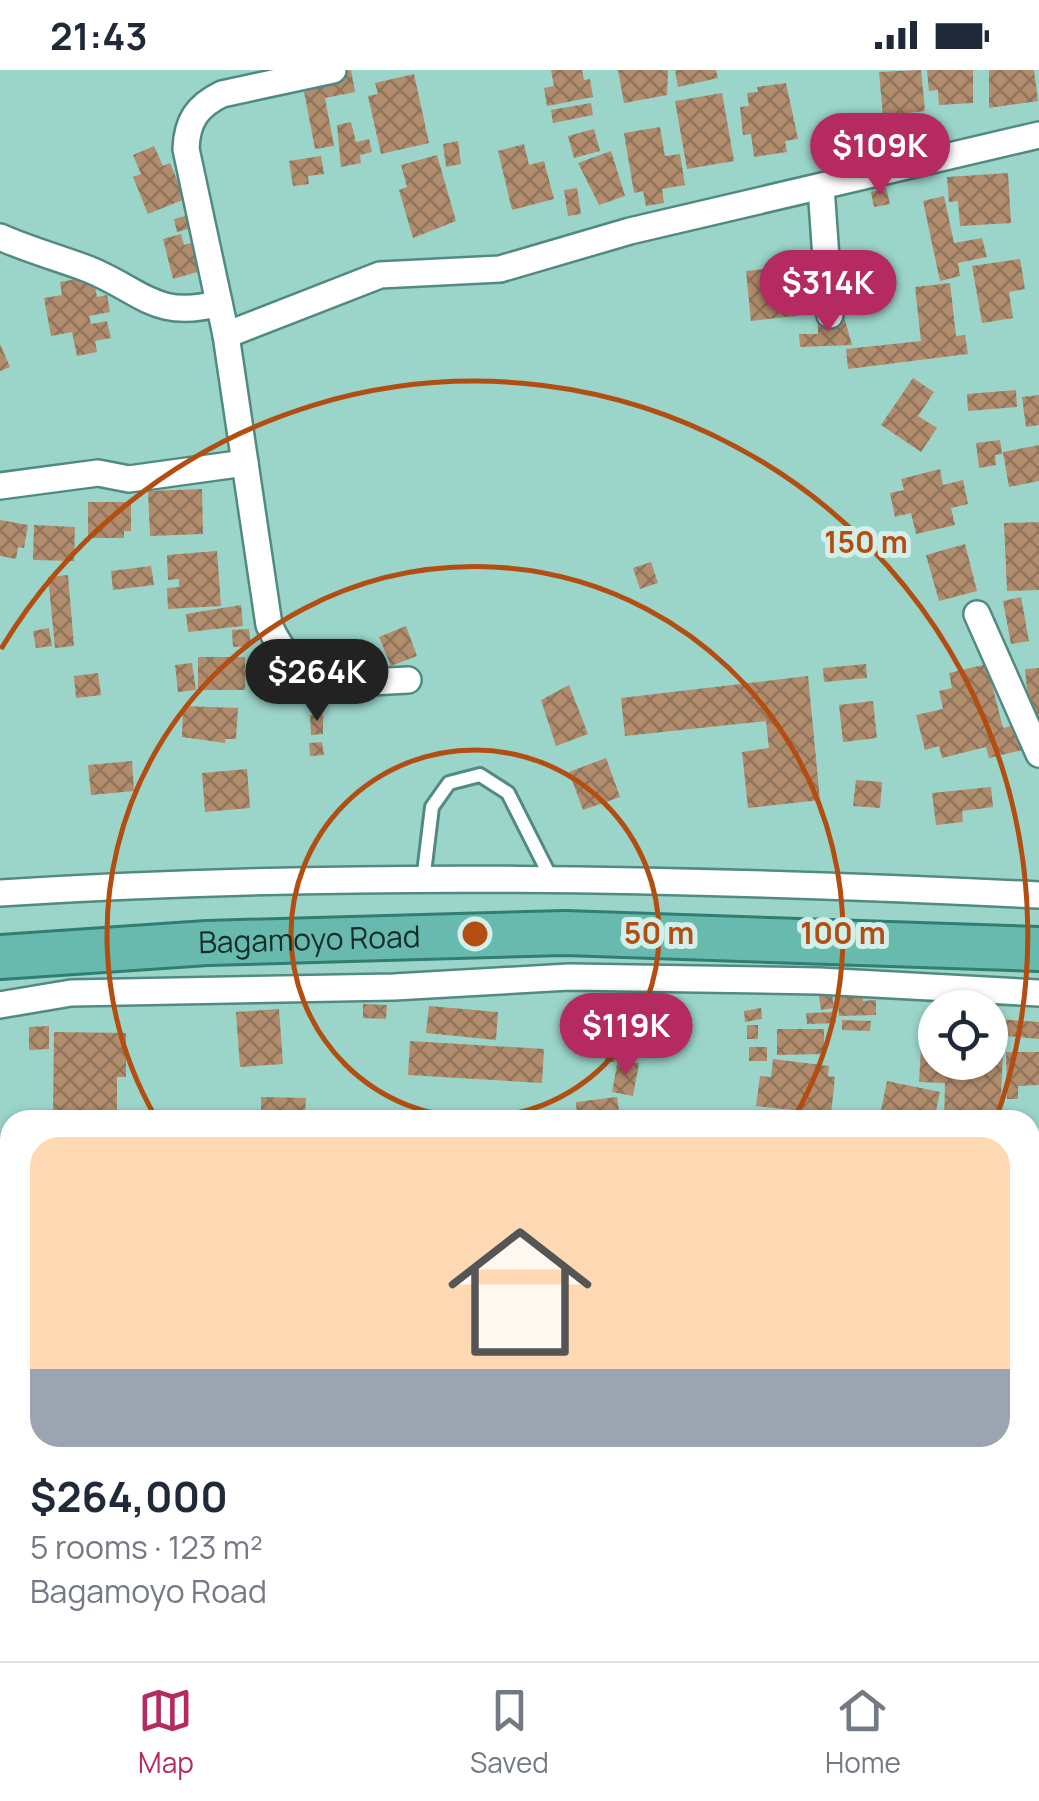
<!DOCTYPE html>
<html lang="en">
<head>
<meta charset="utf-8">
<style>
  :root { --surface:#fff; --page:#f2f2f3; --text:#1f2937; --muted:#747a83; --line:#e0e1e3; --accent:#b62a62 }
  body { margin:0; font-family:Manrope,sans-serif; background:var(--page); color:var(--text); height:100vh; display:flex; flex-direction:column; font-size:38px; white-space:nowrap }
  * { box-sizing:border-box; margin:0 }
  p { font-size:32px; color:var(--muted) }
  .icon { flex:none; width:55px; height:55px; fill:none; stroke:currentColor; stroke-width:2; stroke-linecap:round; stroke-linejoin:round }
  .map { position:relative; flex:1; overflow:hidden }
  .panel { position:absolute; left:0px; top:1040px; width:1040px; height:552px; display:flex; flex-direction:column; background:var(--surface); border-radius:30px 30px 0 0; box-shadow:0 2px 8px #0004 }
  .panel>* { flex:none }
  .controls { position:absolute; left:918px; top:920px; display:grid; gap:20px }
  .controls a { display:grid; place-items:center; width:90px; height:90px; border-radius:50%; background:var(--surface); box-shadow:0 2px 8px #0004; font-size:50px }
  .price { position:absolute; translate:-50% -85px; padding:0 22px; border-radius:35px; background:var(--accent); color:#fff; font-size:32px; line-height:65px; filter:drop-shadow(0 2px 5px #0008) }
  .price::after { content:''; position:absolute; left:50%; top:60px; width:30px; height:22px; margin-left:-15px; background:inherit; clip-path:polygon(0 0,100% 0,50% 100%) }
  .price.on { background:#222; color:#fff }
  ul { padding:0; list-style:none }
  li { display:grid; align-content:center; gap:20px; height:530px; padding:0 30px }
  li+li { border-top:2px solid var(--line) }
  li span { display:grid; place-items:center; height:310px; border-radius:30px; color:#555 }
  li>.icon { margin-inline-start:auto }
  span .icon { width:180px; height:180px; fill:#fffc; stroke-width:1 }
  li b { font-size:42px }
  .status { display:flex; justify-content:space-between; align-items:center; height:70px; padding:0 50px; background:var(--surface); direction:ltr }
  .status svg { height:28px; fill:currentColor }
  .dock { display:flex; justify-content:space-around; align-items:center; height:140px; border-top:2px solid var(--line); background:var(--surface); font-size:28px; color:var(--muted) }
  .dock a { display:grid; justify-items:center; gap:5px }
  .dock .on { color:var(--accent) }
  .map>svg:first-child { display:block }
</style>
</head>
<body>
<div class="status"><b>21:43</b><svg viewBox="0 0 49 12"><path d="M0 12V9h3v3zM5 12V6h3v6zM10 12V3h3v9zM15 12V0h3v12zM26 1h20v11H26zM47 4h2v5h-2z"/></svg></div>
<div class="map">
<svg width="1039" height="1591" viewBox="0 0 1039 1591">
  <defs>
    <pattern id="building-cross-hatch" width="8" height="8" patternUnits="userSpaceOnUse" patternTransform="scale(2.5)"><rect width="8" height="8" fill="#b18c6d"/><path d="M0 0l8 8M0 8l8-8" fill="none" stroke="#8f735a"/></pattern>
  </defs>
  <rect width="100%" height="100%" fill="#9bd5ca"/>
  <g fill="url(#building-cross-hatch)">
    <path d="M351,0l4,22 -30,6 9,48 -19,3 -12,-63 4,-8z"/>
    <path d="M551,0h31l2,10 6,-1 3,18 -46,9 -3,-18 10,-2z"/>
    <path d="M618,0h50l-1,25 -43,8z"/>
    <path d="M675,0h41l2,8 -40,9z"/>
    <path d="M921,0l4,41 -42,5 -4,-44z"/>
    <path d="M927,0h46v33l-34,2 -1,-15 -9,1z"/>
    <path d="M989,0h45l4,31 -49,7z"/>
    <path d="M414,4l15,69 -48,11 -13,-58 10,-2 -3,-11z"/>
    <path d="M786,13l12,56 -13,2 2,11 -33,5 -3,-23 -8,1 -3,-28 9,-1 -2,-13 11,-1 -1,-5z"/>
    <path d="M722,23l12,68 -47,8 -12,-68z"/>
    <path d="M591,33l2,12 -40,8 -2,-13z"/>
    <path d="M351,52l5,20 13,-3 3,13 -12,3 1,8 -20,4 -4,-42z"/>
    <path d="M660,57l5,29 15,-2 5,31 -23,4 2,14 -18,3 -3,-15 -9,2 -10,-60z"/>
    <path d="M594,59l6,22 -26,7 -6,-22z"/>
    <path d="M458,71l3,23 -15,3 -3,-23z"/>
    <path d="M524,74l5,21 15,-4 10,38 -42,11 -14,-59z"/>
    <path d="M154,76l9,20 7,-3 15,36 -37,15 -15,-37 8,-3 -8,-19z"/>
    <path d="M611,81l14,45 -26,9 -21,-42z"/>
    <path d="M437,85l19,66 -43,17 -14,-48 8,-3 -6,-22z"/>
    <path d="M321,86l3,18 -16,2 1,8 -16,2 -4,-25z"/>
    <path d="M1008,103l3,50 -51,3 -2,-25 -9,1 -2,-25z"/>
    <path d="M577,118l4,26 -13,2 -4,-26z"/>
    <path d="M886,118l4,16 -16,3 -3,-15z"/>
    <path d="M944,126l10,47 28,-5 5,19 -29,6 2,13 -20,5 -17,-80z"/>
    <path d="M196,143l12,56 -35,10 -10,-40 18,-5 3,11 11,-3 -4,-14 -14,4 -3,-13z"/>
    <path d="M1020,189l5,30 -16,3 4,26 -31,5 -10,-57z"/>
    <path d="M783,197l2,16 14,-2 4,34 -52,6 -5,-50z"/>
    <path d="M93,206l4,21 10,-2 3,17 -21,4 2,8 16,-3 4,17 -16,3 2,11 -20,4 -5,-24 -21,4 -7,-38 18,-3 -2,-13z"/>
    <path d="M950,213l6,53 9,-1 3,19 -120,15 -2,-20 75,-8 -6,-54z"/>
    <path d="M845,250l7,25 -52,2 -1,-13h19v-13z"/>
    <path d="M0,274l10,23 -10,4z"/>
    <path d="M913,308l21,14 -16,24 19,12 -16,24 -40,-27z"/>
    <path d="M1016,320l1,17 -49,4 -1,-17z"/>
    <path d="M1039,325v30l-13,2 -4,-30z"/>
    <path d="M1000,370l2,14 -7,1 1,10 -17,3 -3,-25z"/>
    <path d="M1039,375v36l-30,6 -6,-35z"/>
    <path d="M940,399l3,16 20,-5 5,24 -17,4 4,17 -39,9 -5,-21 -16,4 -5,-24 14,-3 -3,-11z"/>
    <path d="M202,419l1,45 -53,2 -2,-45z"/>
    <path d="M88,432h43v29h-7v7h-36z"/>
    <path d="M0,450l28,5 -4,23 -6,-1 -2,12 -16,-3z"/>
    <path d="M1039,452v68l-32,1 -3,-68z"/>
    <path d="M34,455l41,2 -1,34 -41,-1z"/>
    <path d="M965,474l12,47 -38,10 -13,-46z"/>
    <path d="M217,481l4,55 -53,3 -1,-21 12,-1v-8l-11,1 -1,-25z"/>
    <path d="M651,492l7,21 -18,6 -7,-21z"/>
    <path d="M151,496l3,19 -41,5 -2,-19z"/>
    <path d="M68,505l6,71 -19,2 -7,-71z"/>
    <path d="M1021,527l8,44 -18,3 -8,-43z"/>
    <path d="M241,535l2,21 -55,6 -2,-18z"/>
    <path d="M406,556l11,30 -26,10 -12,-29z"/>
    <path d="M49,558l3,18 -16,2 -3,-17z"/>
    <path d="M249,559l2,17 -18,1 -1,-17z"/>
    <rect x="198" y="587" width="47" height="33"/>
    <path d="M192,593l4,27 -18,2 -3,-27z"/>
    <path d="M866,594l1,14 -43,4 -1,-14z"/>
    <path d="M987,594l16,64 12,-3 7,25 -33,8 -3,-11 -44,11 -3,-12 -14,4 -9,-35 27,-6 -4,-18 13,-3 -3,-15z"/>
    <path d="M1039,598v52l-9,1 -5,-52z"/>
    <path d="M98,603l3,22 -25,3 -2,-22z"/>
    <path d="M808,606l12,124 -72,8 -6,-56 27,-4 -3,-27 -141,15 -4,-38z"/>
    <path d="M569,615l19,49 -32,12 -15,-46z"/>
    <path d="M873,631l4,37 -34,4 -4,-37z"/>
    <path d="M183,636l55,2 -2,31h-11v4l-43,-6z"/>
    <path d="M323,644v20l-12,1 -1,-20z"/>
    <path d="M322,672l2,13 -14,1 -1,-13z"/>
    <path d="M606,688l14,39 -37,13 -14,-38z"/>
    <path d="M132,691l2,30 -43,4 -3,-30z"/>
    <path d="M247,699l3,39 -45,4 -3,-39z"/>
    <path d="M856,710l26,2 -2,26 -27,-2z"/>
    <path d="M991,717l2,20 -31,4 1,11 -27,3 -4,-32z"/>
    <path d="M831,918l3,20 -13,2 -3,-20z"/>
    <path d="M837,921h26v10l13,-1v15l-37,1z"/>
    <path d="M363,934l24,1 -1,14 -23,-1z"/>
    <path d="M429,936l69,6 -2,28 -70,-7z"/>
    <path d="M761,938l1,11 -17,3 -1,-11z"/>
    <path d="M279,939l4,55 -43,3 -4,-55z"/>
    <path d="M835,942l1,11 -29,1 -1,-11z"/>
    <path d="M997,949l42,3v17l-43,-4z"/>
    <path d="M842,950l29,1 -1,10 -28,-1z"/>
    <rect x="747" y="955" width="11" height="14"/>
    <path d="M49,956v23l-20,1v-23z"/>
    <path d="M620,956l1,21 -6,1v14h-10v-9l-17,1 -1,-27z"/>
    <path d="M777,959h47v25l-47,1z"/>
    <path d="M922,959l13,1v32h55v-11h13l-3,69h-56l1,-37 -26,-1z"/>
    <path d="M54,962l72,1v44h-9v37l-64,-1z"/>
    <path d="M410,971l134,8 -2,34 -134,-8z"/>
    <rect x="749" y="977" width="18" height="14"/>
    <path d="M1006,982h33v33l-21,1v13h-11z"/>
    <path d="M618,989l21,4 -6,33 -21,-4z"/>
    <path d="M773,989l56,7 -1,10 7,1 -4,37 -75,-8 4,-30 11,1z"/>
    <path d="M887,1011l53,11 -6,28h-55z"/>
    <path d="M261,1027l45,1 -1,16 20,1v5h-64z"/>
    <path d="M617,1027l2,15 -42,4 -1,-14z"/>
    <path d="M847,1043l24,3 -1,4h-24z"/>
    <path d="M8,1094h2v25l-6,-1z"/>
    <path d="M10,1168v38l-10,1v-38z"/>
    <path d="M1031,1218l4,13 4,-1v43l-9,2z"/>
    <path d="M1039,1547v36l-33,8 -2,-9h26v-32z"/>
    <path d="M62,1582h25l1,9h-25z"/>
    <path d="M255,1582h52l3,5 -49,4z"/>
    <path d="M442,1582h35l1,9h-34z"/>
    <path d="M484,1582h29v1l-26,8z"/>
    <path d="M963,1582h35l4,9h-41l-2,-7z"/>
  </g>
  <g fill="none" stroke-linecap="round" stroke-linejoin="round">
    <g stroke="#518a80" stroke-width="18">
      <path id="service" d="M423,811l9,-74 17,-24 31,-8 28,18 44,87"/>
    </g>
    <g stroke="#518a80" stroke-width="30">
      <g id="minor">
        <path d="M333,0l-111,24c-25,12 -35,27 -36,55l40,186 43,290c33,70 72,58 139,55"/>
        <path d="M821,117l9,128"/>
        <path d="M0,167c29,13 59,21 88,32 53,21 68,52 131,34"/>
        <path d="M226,265l154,-60 120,-6 130,-38 409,-96"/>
        <path d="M0,416l98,-13 31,6 116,-16"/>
        <path d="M977,544l62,140"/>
        <path d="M0,823c345,-22 693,-15 1039,2"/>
        <path d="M0,935l71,-12 323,-6 175,-10 250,4 220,12"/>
        <path d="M1030,1155l9,-1"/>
        <path d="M0,1302l10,-2"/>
      </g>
    </g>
    <g stroke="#327d72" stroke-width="48">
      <g id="trunk">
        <path id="s1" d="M0,887l207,-14 358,-10 474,16"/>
      </g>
    </g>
    <use href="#service" stroke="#fff" stroke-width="12"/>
    <use href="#minor" stroke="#fff" stroke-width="25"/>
    <use href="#trunk" stroke="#68baae" stroke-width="42"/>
  </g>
  <g fill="none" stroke="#b34e13" stroke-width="5">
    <circle cx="475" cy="864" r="184"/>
    <path d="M156 1048A368 368 0 1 1 794 1048"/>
    <path d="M1 579A553 553 0 0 1 996 1049"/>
  </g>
  <g text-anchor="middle" stroke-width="10" stroke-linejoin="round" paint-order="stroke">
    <g font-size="30" fill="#152d29" stroke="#d3efe9">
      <text dy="10" stroke="none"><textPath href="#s1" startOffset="310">Bagamoyo Road</textPath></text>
    </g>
  </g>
  <circle cx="475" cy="864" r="15" fill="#b34e13" stroke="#d3efe9" stroke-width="5"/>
  <g font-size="30" text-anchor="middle" font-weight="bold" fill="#b34e13" stroke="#d3efe9" stroke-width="10" stroke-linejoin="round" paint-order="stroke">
    <text x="866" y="483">150 m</text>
    <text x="659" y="874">50 m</text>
    <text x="843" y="874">100 m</text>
  </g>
</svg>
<div class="controls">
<a><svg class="icon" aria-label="locate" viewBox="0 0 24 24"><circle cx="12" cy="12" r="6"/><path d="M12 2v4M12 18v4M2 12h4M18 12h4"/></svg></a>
</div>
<b class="price" style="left:880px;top:128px">$109K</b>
<b class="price" style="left:828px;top:265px">$314K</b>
<b class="price on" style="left:317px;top:654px">$264K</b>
<b class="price" style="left:626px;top:1008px">$119K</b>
<section class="panel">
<ul>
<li><span style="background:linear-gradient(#ffd9b3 75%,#9aa5b1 0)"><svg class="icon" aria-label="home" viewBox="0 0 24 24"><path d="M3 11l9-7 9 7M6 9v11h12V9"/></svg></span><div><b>$264,000</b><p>5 rooms · 123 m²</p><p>Bagamoyo Road</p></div></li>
</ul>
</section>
</div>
<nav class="dock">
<a class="on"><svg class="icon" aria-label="map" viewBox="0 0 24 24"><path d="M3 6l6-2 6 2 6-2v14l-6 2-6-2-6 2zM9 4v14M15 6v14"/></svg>Map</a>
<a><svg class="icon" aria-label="saved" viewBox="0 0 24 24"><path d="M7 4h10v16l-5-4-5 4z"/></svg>Saved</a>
<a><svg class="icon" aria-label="home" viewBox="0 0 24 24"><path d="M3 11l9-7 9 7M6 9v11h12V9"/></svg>Home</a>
</nav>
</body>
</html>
